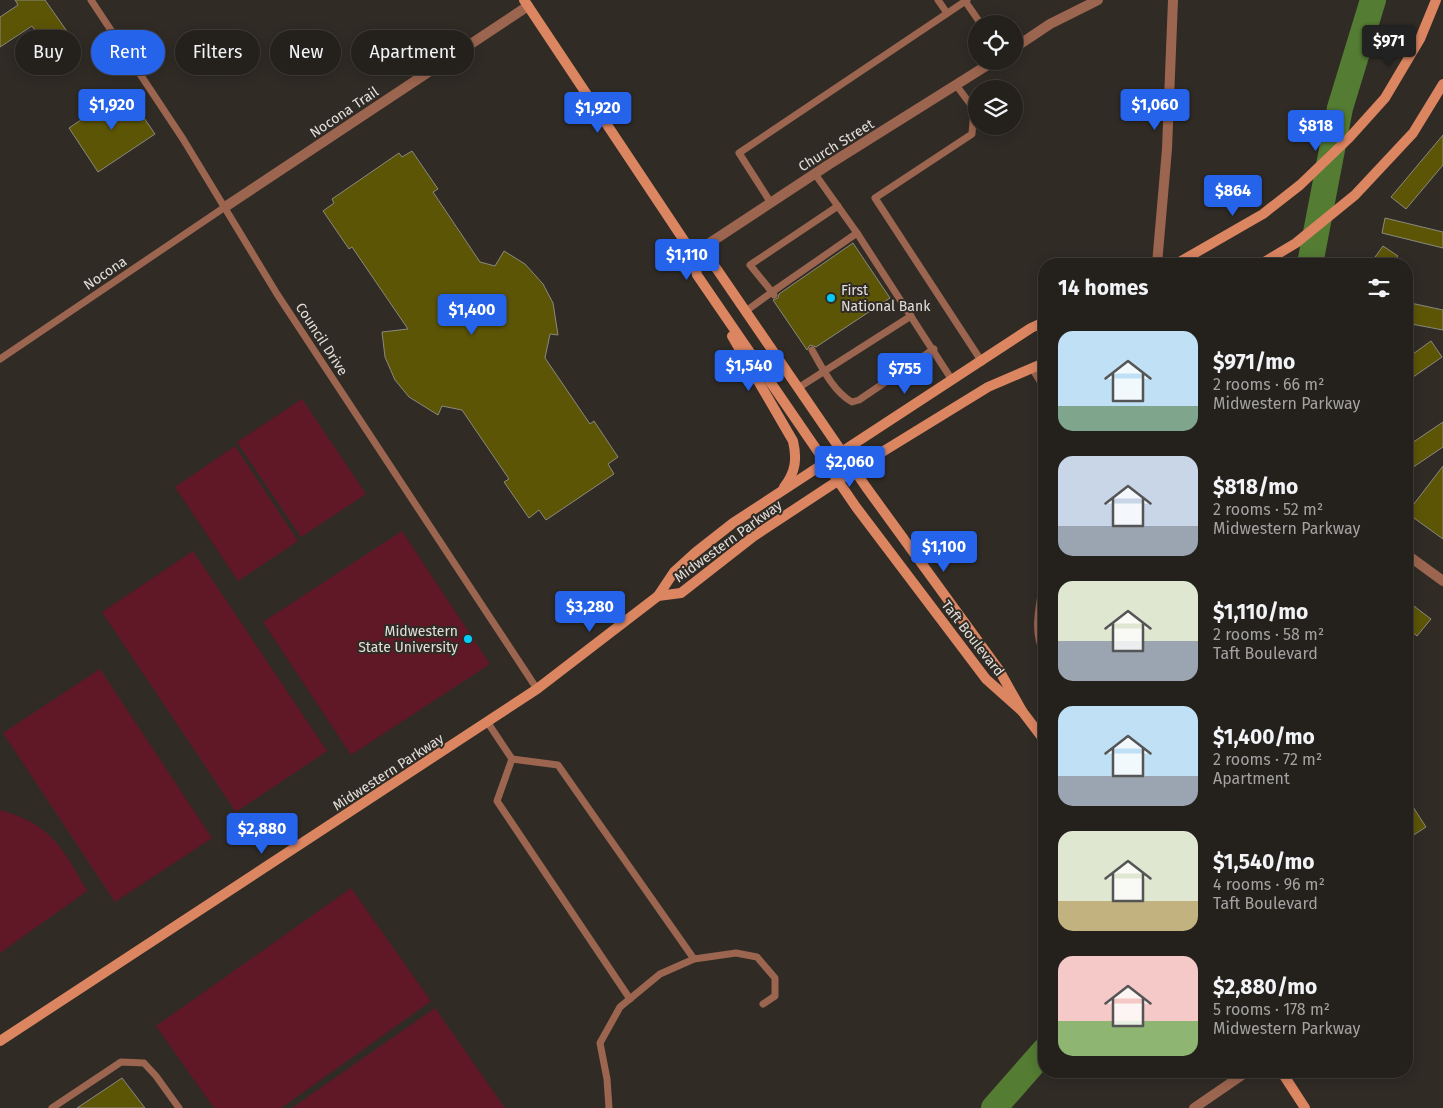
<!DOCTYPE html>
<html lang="en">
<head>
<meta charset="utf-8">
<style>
  :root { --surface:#24201c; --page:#2c2825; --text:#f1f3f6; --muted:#a3a3a3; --line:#413e3b; --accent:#2563eb }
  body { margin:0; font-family:"Fira Sans",sans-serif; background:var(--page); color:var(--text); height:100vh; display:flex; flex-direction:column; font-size:19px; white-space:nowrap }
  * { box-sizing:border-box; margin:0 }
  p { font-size:16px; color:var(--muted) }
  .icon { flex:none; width:28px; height:28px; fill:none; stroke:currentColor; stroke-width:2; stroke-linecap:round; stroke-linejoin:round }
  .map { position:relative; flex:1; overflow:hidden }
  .sheet { position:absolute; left:1038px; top:258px; width:375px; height:820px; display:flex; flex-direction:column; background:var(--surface); border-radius:20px; box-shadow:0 2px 12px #0003,0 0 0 1px var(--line) }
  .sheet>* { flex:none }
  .hud { position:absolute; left:15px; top:30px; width:475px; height:45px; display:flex; gap:10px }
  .fabs { position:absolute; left:968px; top:15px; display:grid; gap:10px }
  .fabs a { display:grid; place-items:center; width:55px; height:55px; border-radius:50%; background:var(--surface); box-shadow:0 2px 12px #0003,0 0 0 1px var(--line); font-size:25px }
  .price { position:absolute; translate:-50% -42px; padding:0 11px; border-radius:5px; background:var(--accent); color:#fff; font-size:16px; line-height:32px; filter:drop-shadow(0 1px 2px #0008) }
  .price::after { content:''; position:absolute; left:50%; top:30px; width:15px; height:11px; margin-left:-8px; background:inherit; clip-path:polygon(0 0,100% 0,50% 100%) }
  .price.on { background:#222; color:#fff }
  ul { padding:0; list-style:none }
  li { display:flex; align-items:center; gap:15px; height:125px; padding:0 20px }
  li span { display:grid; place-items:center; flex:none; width:140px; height:100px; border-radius:15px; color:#555 }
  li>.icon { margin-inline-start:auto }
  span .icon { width:60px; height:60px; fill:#fffc; stroke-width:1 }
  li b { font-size:21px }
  h2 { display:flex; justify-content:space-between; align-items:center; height:60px; padding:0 20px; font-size:21px }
  .pill { padding:0 18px; border-radius:22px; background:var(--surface); box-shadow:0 2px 12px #0003,0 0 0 1px var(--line); font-size:18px; line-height:45px }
  .pill.on { background:var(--accent); color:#fff }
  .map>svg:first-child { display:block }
</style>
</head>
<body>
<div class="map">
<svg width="1443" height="1108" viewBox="0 0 1443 1108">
  <rect width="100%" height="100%" fill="#302b25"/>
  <g fill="#601726">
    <path d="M302,399l64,95 -65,43 -64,-95z"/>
    <path d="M235,446l63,95 -60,40 -63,-94z"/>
    <path d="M402,531l88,133 -139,91 -88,-133z"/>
    <path d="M193,551l134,200 -91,61 -134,-200z"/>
    <path d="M100,669l112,169 -97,64 -112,-169z"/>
    <path d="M0,810c51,14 63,38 87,81l-87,62z"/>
    <path d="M351,888l80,113 -150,107h-67l-58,-82z"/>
    <path d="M435,1008l70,100h-213z"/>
  </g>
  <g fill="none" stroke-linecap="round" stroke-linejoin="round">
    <g stroke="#547c32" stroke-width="26">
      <path d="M1310,264l30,-156 33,-108"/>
      <path d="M994,1108l50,-57"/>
    </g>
  </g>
  <g fill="#5d5506" stroke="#8a8980">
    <path d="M15,0h30l26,37 -22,14 -17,-25 -32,21v-30l18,-12z"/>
    <path d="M125,90l30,44 -57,38 -29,-44z"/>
    <path d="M1443,135v30l-37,44 -15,-12z"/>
    <path d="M412,151l26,38 -5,3 47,70 15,4 9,-15 21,13 18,20 10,19 5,32 -8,-1 -5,24 45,66 4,-3 24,36 -10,7 6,10 -68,46 -7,-10 -10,8 -25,-36 5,-3 -47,-69 -20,-4 -4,9 -29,-18 -14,-17 -10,-23 -3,-25 26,-3 -56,-82 -3,2 -26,-38 11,-8 -2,-4 67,-46 3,4z"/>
    <path d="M1385,218l58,14v16l-61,-15z"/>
    <path d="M853,243l37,55 -74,49 -6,-2 -3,5 -34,-50 5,-2 1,-4z"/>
    <path d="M1383,246l15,10 -6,8h-22z"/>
    <path d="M1406,302l37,8v20l-37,-7z"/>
    <path d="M1431,341l11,16 -36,25v-23z"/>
    <path d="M1443,422v25l-37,25v-25z"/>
    <path d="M1443,466v73l-36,-26z"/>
    <path d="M1406,600l25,19 -14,17 -11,-9z"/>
    <path d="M1406,796l20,31 -20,13z"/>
    <path d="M122,1078l23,30h-68z"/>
  </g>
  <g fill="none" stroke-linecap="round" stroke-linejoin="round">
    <g stroke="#9c654f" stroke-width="7">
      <path d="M91,0l92,139 94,155 260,395"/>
      <path d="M938,0l9,13"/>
      <path d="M965,1l16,23"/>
      <path d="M956,85l18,24 -2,25 -97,64 107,164"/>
      <path d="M815,174l42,59 95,147"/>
      <path d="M771,203l-32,-50 228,-153"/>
      <path d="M774,295l-2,-3 85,-59"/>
      <path d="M746,311l26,-19 -22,-27 88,-59"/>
      <path d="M812,350c10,18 22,42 40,52l7,-2 75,-51"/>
      <path d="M0,359l225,-152"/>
      <path d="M1032,368l12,20"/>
      <path d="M798,388l113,-72"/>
      <path d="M1044,434l-2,20c1,38 3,77 2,116 -1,29 -14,56 0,84"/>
      <path d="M488,723l24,36 -15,42 133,198"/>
      <path d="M512,759l46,6 136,194"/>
      <path d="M52,1108l69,-46 23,1 12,13 23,32"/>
      <path d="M609,1108l-2,-29 -7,-36 20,-36 40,-33 34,-15 42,-6 21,4 18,21v18l-12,8"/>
    </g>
    <g stroke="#9c654f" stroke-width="10">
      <path d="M1014,48l36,-24 48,-24"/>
      <path d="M225,207l303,-201"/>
      <path d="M693,254l135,-89 166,-104"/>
      <path d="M1157,264l10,-115 6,-149"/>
      <path d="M1406,554l37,27"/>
      <path d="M1194,1108l54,-37"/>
    </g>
    <g stroke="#db8561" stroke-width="10">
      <path d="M524,0l169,254 4,21 159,232 130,172 36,32"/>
      <path d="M693,254l23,14 150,219 133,183 23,41 22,29"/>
      <path d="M1176,264l87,-50 37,-29 49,-47 36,-40 35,-59 16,-39"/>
      <path d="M1261,264l35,-21 59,-48 58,-62 30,-49"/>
      <path d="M732,336l61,105c4,17 3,31 -9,46"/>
      <path d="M658,596l23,-3 73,-57 120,-79 114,-70 56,-24"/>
      <path d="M0,1041l537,-352 121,-93 16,-24 22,-20 37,-29 298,-195 13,-6"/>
      <path d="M1281,1071l24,37"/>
    </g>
  </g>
  <g fill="#05cbf9" stroke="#302b25" stroke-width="2">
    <circle cx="831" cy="298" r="5"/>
    <circle cx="468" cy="639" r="5"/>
  </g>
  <g text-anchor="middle" stroke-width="4" stroke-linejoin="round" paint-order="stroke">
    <g font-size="14" fill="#e2dfdb" stroke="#302b25">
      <text transform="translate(344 112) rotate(-34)" y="5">Nocona Trail</text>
      <text transform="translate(836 145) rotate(-32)" y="5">Church Street</text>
      <text transform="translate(105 273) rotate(-34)" y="5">Nocona</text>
      <text transform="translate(322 339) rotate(57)" y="5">Council Drive</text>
      <text transform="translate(728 541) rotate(-36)" y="5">Midwestern Parkway</text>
      <text transform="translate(973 638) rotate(52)" y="5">Taft Boulevard</text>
      <text transform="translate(388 772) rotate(-33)" y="5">Midwestern Parkway</text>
    </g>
    <g font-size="14" fill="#e2dfdb" stroke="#302b25" text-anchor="start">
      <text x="841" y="295">First<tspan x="841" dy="16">National Bank</tspan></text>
      <text x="458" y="636" text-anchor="end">Midwestern<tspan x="458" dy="16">State University</tspan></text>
    </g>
  </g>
</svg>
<div class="fabs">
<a><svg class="icon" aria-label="locate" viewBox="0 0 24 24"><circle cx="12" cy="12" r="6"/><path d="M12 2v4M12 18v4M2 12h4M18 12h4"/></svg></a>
<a><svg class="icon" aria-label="layers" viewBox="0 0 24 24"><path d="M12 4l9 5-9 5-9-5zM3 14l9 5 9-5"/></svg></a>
</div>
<b class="price on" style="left:1389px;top:67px">$971</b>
<b class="price" style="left:112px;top:131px">$1,920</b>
<b class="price" style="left:1155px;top:131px">$1,060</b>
<b class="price" style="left:598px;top:134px">$1,920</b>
<b class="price" style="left:1316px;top:152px">$818</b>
<b class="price" style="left:1233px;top:217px">$864</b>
<b class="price" style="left:687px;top:281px">$1,110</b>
<b class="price" style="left:472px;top:336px">$1,400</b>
<b class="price" style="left:749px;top:392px">$1,540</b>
<b class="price" style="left:905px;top:395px">$755</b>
<b class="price" style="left:850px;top:488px">$2,060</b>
<b class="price" style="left:944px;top:573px">$1,100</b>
<b class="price" style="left:590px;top:633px">$3,280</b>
<b class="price" style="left:262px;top:855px">$2,880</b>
<div class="hud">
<a class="pill">Buy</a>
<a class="pill on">Rent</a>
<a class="pill">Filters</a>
<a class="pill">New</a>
<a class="pill">Apartment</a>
</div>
<section class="sheet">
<h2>14 homes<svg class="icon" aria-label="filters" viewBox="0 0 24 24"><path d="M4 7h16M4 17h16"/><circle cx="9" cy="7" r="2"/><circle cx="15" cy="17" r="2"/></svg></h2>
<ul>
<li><span style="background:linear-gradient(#bfe0f5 75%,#7fa58c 0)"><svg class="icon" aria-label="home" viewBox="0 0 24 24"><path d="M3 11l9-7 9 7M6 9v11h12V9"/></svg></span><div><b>$971/mo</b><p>2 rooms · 66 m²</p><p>Midwestern Parkway</p></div></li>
<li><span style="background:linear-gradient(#c9d6e8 70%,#9aa5b1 0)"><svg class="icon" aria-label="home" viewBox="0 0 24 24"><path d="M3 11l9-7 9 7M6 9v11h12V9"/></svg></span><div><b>$818/mo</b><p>2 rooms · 52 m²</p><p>Midwestern Parkway</p></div></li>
<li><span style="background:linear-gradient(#dfe7d0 60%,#9aa5b1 0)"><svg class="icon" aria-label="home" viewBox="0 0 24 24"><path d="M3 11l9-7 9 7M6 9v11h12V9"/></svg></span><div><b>$1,110/mo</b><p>2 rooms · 58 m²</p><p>Taft Boulevard</p></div></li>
<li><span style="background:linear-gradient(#bfe0f5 70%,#9aa5b1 0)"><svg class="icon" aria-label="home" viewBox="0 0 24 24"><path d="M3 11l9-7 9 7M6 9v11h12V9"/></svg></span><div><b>$1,400/mo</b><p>2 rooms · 72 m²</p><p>Apartment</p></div></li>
<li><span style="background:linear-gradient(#dfe7d0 70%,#c2b280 0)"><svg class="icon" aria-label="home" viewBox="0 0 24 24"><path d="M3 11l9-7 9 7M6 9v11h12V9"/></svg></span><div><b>$1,540/mo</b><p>4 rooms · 96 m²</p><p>Taft Boulevard</p></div></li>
<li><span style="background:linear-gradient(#f6c9c9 65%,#8fb573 0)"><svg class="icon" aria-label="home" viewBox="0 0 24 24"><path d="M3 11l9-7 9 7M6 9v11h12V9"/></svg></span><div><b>$2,880/mo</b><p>5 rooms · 178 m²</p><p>Midwestern Parkway</p></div></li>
</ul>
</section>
</div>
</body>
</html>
